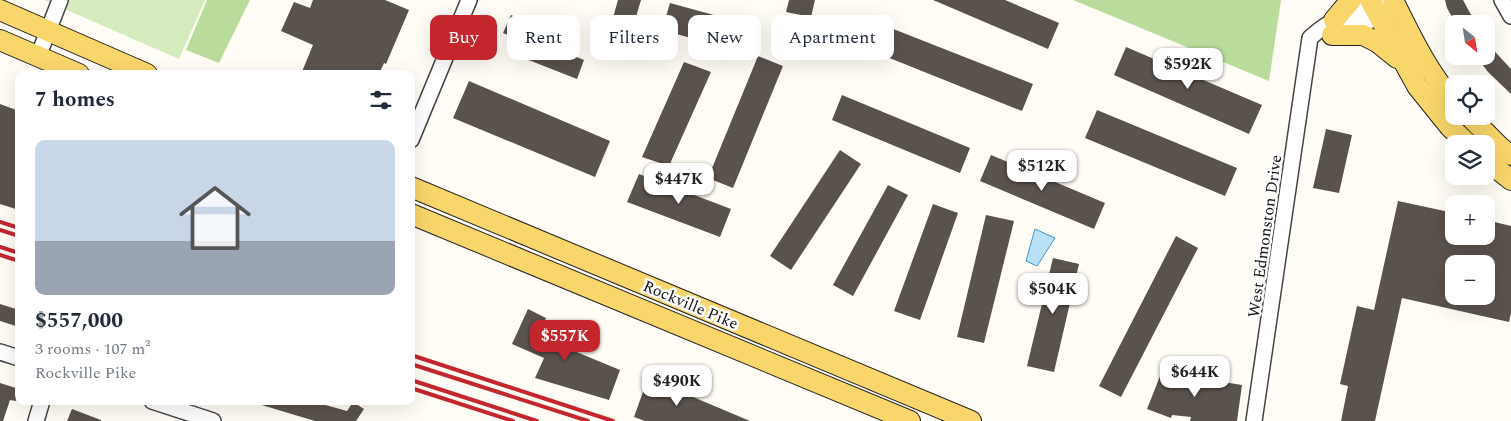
<!DOCTYPE html>
<html lang="en">
<head>
<meta charset="utf-8">
<style>
  :root { --surface:#fff; --page:#f2f2f3; --text:#1f2937; --muted:#747a83; --accent:#c4262e }
  body { margin:0; font-family:Spectral,serif; background:var(--page); color:var(--text); height:100vh; display:flex; flex-direction:column; font-size:19px; white-space:nowrap }
  * { box-sizing:border-box; margin:0 }
  p { font-size:16px; color:var(--muted) }
  .icon { flex:none; width:28px; height:28px; fill:none; stroke:currentColor; stroke-width:2; stroke-linecap:round; stroke-linejoin:round }
  .map { position:relative; flex:1; overflow:hidden }
  .drawer { position:absolute; left:15px; top:70px; width:400px; height:335px; display:flex; flex-direction:column; background:var(--surface); border-radius:10px; box-shadow:0 5px 20px #0002 }
  .drawer>* { flex:none }
  .guide { position:absolute; left:430px; top:15px; width:475px; height:45px; display:flex; gap:10px }
  .needle { width:32px; rotate:150deg }
  .fabs { position:absolute; left:1445px; top:15px; display:grid; gap:10px }
  .fabs a { display:grid; place-items:center; width:50px; height:50px; border-radius:10px; background:var(--surface); box-shadow:0 5px 20px #0002; font-size:25px }
  .price { position:absolute; translate:-50% -42px; padding:0 11px; border-radius:10px; background:#fff; color:#222; font-size:16px; line-height:32px; filter:drop-shadow(0 1px 2px #0008) }
  .price::after { content:''; position:absolute; left:50%; top:30px; width:15px; height:11px; margin-left:-8px; background:inherit; clip-path:polygon(0 0,100% 0,50% 100%) }
  .price.active { background:var(--accent); color:#fff }
  ul { padding:0; list-style:none }
  li { display:grid; align-content:center; gap:10px; height:265px; padding:0 20px }
  li span { display:grid; place-items:center; height:155px; border-radius:10px; color:#555 }
  li>.icon { margin-inline-start:auto }
  span .icon { width:90px; height:90px; fill:#fffc; stroke-width:1 }
  li b { font-size:21px }
  h2 { display:flex; justify-content:space-between; align-items:center; height:60px; padding:0 20px; font-size:21px }
  .chip { padding:0 18px; border-radius:10px; background:var(--surface); box-shadow:0 5px 20px #0002; font-size:18px; line-height:45px }
  .chip.active { background:var(--accent); color:#fff }
  .map>svg:first-child { display:block }
</style>
</head>
<body>
<div class="map">
<svg width="1511" height="421" viewBox="0 0 1511 421">
  <rect width="100%" height="100%" fill="#fffdf5"/>
  <path fill="#d5ebbd" d="M44,0h161l-26,59z"/>
  <g fill="#b9dc9c">
    <path d="M207,0h43l-31,63 -33,-13z"/>
    <path d="M1073,0h208l-12,81z"/>
  </g>
  <path fill="#b9e0f7" stroke="#3f96cf" d="M1035,229l20,9 -18,28 -11,-5z"/>
  <g fill="#5a524d" fill-rule="evenodd">
    <path d="M313,0h72l24,10 -23,54 -2,-1 -5,11h-78l12,-29 -32,-14 13,-29 16,6z"/>
    <path d="M618,0h23l-18,60 -21,-4z"/>
    <path d="M789,0h26l-4,17 -25,-5z"/>
    <path d="M933,0h72l54,23 -11,26z"/>
    <path d="M1445,0h18l13,24h-20l-9,-16z"/>
    <path d="M670,3l73,20 -9,27 -72,-20z"/>
    <path d="M511,15l22,10 -7,18 -23,-10z"/>
    <path d="M878,23l155,61 -11,27 -155,-62z"/>
    <path d="M528,37l56,23 -7,19 -56,-22z"/>
    <path d="M1486,42l25,27v25l-23,-22 -12,-16h10z"/>
    <path d="M1126,47l136,58 -13,29 -135,-59z"/>
    <path d="M758,56l25,10 -50,122 -25,-10z"/>
    <path d="M684,62l27,10 -42,94 -27,-9z"/>
    <path d="M469,81l141,60 -15,36 -142,-59z"/>
    <path d="M842,95l128,53 -10,25 -128,-53z"/>
    <path d="M0,104l19,7v99l-19,-6z"/>
    <path d="M1097,110l140,58 -12,28 -140,-58z"/>
    <path d="M1326,129l26,6 -13,58 -26,-5z"/>
    <path d="M840,150l21,14 -70,106 -21,-14z"/>
    <path d="M991,155l114,48 -11,26 -114,-48z"/>
    <path d="M639,174l92,35 -11,28 -93,-35z"/>
    <path d="M888,185l20,10 -55,101 -20,-11z"/>
    <path d="M1398,201l56,12v23h32v-16l25,6v87l-2,9 -107,-24 -27,123h-34l7,-35 -8,-2 17,-78 17,4zM1454,264h32v32h-32z"/>
    <path d="M933,204l25,9 -38,107 -26,-9z"/>
    <path d="M986,215l28,6 -30,122 -27,-6z"/>
    <path d="M1176,236l22,12 -77,149 -22,-11z"/>
    <path d="M1053,258l26,6 -25,108 -27,-6z"/>
    <path d="M0,304l19,6v17l-19,-6z"/>
    <path d="M528,309l18,9 -8,18 82,34 -11,30 -74,-22 9,-20 -32,-14z"/>
    <path d="M1164,366l28,11 50,8 -5,36h-47l1,-4 -19,-2 -1,3 -24,-9z"/>
    <path d="M648,378l102,43h-105l-11,-4z"/>
    <path d="M0,383l19,6 -3,12 -6,-1 -7,21h-3z"/>
    <path d="M255,401h56l36,10 6,-9 11,7 -8,12h-41l-60,-18z"/>
    <path d="M72,409l29,11v1h-34z"/>
  </g>
  <g fill="none" stroke-linecap="round" stroke-linejoin="round">
    <g stroke="#444" stroke-width="18">
      <g id="minor">
        <path d="M1502,0l9,16"/>
        <path d="M1338,32l51,-18"/>
        <path d="M38,57l22,-57"/>
        <path d="M411,140l58,-140"/>
        <path d="M0,352l19,6"/>
        <path d="M152,401l61,20"/>
        <path d="M36,421l6,-20"/>
        <path d="M1254,421l56,-383c21,-20 45,-27 72,-35"/>
      </g>
    </g>
    <g stroke="#222" stroke-width="22">
      <g id="major">
        <path d="M1370,0l47,86 33,41 18,17"/>
        <path d="M1393,0c16,32 36,75 61,101"/>
        <path d="M0,10l147,64"/>
        <path d="M1334,20l17,-20"/>
        <path d="M1332,35h31l14,7 20,16"/>
        <path d="M0,40l79,34"/>
        <path d="M1469,116l32,32 10,7"/>
        <path d="M1486,160l25,20"/>
        <path d="M411,187l560,234"/>
        <path d="M411,214l499,207"/>
      </g>
    </g>
    <use href="#minor" stroke="#fff" stroke-width="15"/>
    <use href="#major" stroke="#f9d66b" stroke-width="20"/>
    <g stroke="#c4262e" stroke-width="4">
      <path d="M0,222l19,6"/>
      <path d="M0,230l19,6"/>
      <path d="M0,247l19,6"/>
      <path d="M0,255l19,6"/>
      <path d="M411,355l202,66"/>
      <path d="M411,364l177,57"/>
      <path d="M411,380l126,41"/>
      <path d="M411,388l102,33"/>
    </g>
  </g>
  <g text-anchor="middle" stroke-width="5" stroke-linejoin="round" paint-order="stroke">
    <g font-size="16" fill="#111" stroke="#fff">
      <text transform="translate(1264 236) rotate(-82)" y="6">West Edmonston Drive</text>
      <text transform="translate(691 304) rotate(23)" y="6">Rockville Pike</text>
    </g>
  </g>
</svg>
<div class="fabs">
<a><svg class="needle" viewBox="-14 -14 28 28"><path d="M0-13l5 13h-10z" fill="#e53935"/><path d="M0 13l5-13h-10z" fill="#747a83"/></svg></a>
<a><svg class="icon" aria-label="locate" viewBox="0 0 24 24"><circle cx="12" cy="12" r="6"/><path d="M12 2v4M12 18v4M2 12h4M18 12h4"/></svg></a>
<a><svg class="icon" aria-label="layers" viewBox="0 0 24 24"><path d="M12 4l9 5-9 5-9-5zM3 14l9 5 9-5"/></svg></a>
<a>+</a>
<a>−</a>
</div>
<b class="price" style="left:1188px;top:90px">$592K</b>
<b class="price" style="left:1042px;top:192px">$512K</b>
<b class="price" style="left:679px;top:205px">$447K</b>
<b class="price" style="left:1053px;top:315px">$504K</b>
<b class="price active" style="left:565px;top:362px">$557K</b>
<b class="price" style="left:1195px;top:398px">$644K</b>
<b class="price" style="left:677px;top:407px">$490K</b>
<div class="guide">
<a class="chip active">Buy</a>
<a class="chip">Rent</a>
<a class="chip">Filters</a>
<a class="chip">New</a>
<a class="chip">Apartment</a>
</div>
<section class="drawer">
<h2>7 homes<svg class="icon" aria-label="filters" viewBox="0 0 24 24"><path d="M4 7h16M4 17h16"/><circle cx="9" cy="7" r="2"/><circle cx="15" cy="17" r="2"/></svg></h2>
<ul>
<li><span style="background:linear-gradient(#c9d6e8 65%,#9aa5b1 0)"><svg class="icon" aria-label="home" viewBox="0 0 24 24"><path d="M3 11l9-7 9 7M6 9v11h12V9"/></svg></span><div><b>$557,000</b><p>3 rooms · 107 m²</p><p>Rockville Pike</p></div></li>
</ul>
</section>
</div>
</body>
</html>
